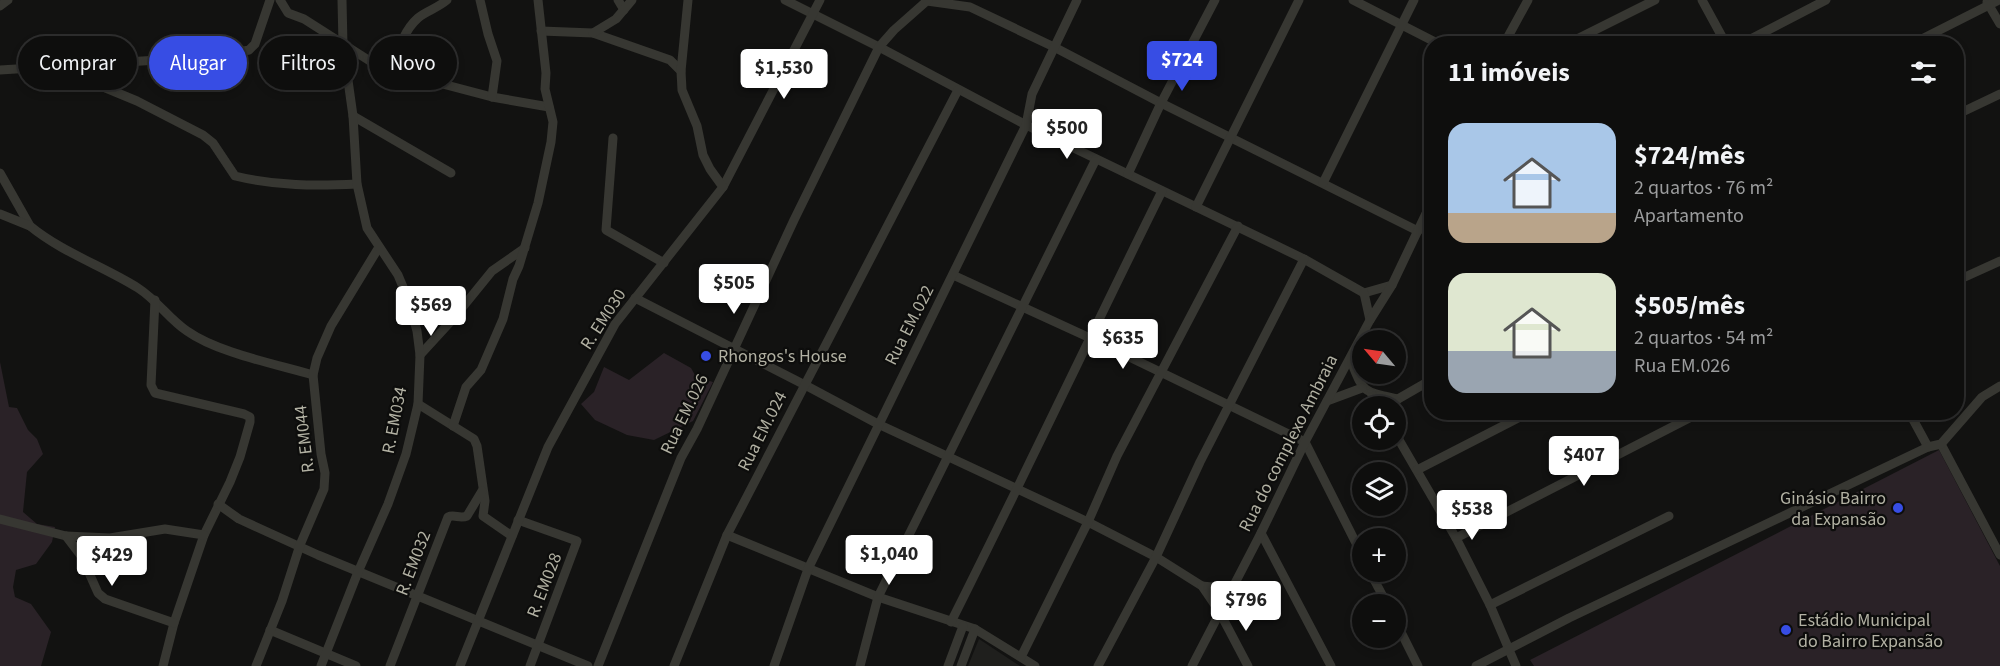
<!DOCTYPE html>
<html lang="pt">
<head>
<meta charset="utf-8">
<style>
  :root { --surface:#0e0e0d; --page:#171716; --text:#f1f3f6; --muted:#9b9c9d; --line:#2e2e2e; --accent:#374de4 }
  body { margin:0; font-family:"Source Sans 3",sans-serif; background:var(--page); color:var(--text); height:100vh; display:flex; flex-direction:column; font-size:22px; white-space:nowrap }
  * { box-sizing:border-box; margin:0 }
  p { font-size:20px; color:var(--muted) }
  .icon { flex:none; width:33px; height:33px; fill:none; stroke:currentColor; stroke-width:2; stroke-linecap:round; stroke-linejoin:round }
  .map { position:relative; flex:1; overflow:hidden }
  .details { position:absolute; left:1424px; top:36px; width:540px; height:384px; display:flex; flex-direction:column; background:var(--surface); border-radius:24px; box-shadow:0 3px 9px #0003,0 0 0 2px var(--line) }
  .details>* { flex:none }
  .hud { position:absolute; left:18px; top:36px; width:570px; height:54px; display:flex; gap:12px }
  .needle { width:39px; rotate:299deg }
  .controls { position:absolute; left:1352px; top:330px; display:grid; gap:12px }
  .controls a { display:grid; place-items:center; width:54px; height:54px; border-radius:50%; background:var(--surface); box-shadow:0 3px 9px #0003,0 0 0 2px var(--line); font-size:30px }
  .price { position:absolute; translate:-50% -51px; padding:0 14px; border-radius:6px; background:#fff; color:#222; font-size:20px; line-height:39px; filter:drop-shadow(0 2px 3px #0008) }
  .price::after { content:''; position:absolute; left:50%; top:36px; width:18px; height:14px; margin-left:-9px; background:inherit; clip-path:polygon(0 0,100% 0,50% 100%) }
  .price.active { background:var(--accent); color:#fff }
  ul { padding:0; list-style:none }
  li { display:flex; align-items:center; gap:18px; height:150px; padding:0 24px }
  li span { display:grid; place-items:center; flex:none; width:168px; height:120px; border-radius:18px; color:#555 }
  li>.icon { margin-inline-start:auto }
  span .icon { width:72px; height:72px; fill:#fffc; stroke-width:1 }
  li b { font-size:26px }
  h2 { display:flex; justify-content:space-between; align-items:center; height:72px; padding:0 24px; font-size:26px }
  .tag { padding:0 21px; border-radius:27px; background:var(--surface); box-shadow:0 3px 9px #0003,0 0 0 2px var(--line); font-size:21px; line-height:54px }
  .tag.active { background:var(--accent); color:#fff }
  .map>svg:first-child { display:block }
</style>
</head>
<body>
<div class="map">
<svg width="2000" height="666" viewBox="0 0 2000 666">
  <rect width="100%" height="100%" fill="#121211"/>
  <path fill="#1f1f1d" d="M979,639l41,27h-52z"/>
  <g fill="#2a2227">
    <path d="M664,353l27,15 5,9 17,5 -20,39 -39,19 -27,-5 -32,-15 -14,-16 13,-12 10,-25 25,13z"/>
    <path d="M0,362l9,45 8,1 11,22 9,9 6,15 -16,18 -4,40 14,12 18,3 -3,15 -16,22 -20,6 -3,17 2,10 16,7 20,28 -10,34h-41z"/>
    <path d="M1939,450l61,116v100h-466l-4,-6z"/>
  </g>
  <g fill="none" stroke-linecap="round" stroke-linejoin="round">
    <g stroke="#373732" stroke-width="9">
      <path d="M280,0l8,13 16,6 69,44 24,9 95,25 57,10"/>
      <path d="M480,0l8,34 9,27 -5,36"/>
      <path d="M618,0l6,10"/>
      <path d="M785,0l94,47 147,78 278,134 60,34 28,-8"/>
      <path d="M1353,0l86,44"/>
      <path d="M1702,0l24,44"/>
      <path d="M927,1l43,6 84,40 107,56 257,128"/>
      <path d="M1987,2l13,22"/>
      <path d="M0,6l8,-6"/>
      <path d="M541,31l52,2 77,27 11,11"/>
      <path d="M593,33l23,-14 16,-19"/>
      <path d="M1504,44l24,-44"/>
      <path d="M1567,44l88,-44"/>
      <path d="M1741,44l85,-44"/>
      <path d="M1912,44l87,-44"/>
      <path d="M55,67l82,34 66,34 10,8 22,33c41,10 80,10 122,8"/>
      <path d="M0,70l221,-14 28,-6 6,-6 15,-44"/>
      <path d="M392,70c6,-18 11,-39 26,-52 8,-7 20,-10 29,-18"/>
      <path d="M1956,115l44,-21"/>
      <path d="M353,116l98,57"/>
      <path d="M613,138l-7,92 58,33"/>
      <path d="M0,173l30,53c33,27 73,40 108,62 20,13 31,31 49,43 31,22 89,33 126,44"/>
      <path d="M1128,174l33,-71 54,-103"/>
      <path d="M1323,183l91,-183"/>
      <path d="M723,187l97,-187"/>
      <path d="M1196,207l103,-207"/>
      <path d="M0,214l30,12"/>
      <path d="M953,275l137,63 215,104 57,113"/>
      <path d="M1956,281l44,-20"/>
      <path d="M1364,293l6,27"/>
      <path d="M635,298l170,87 73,39 210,98 68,35 46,29 17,25 29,55"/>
      <path d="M155,300l-4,85 4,8 89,21 6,3v5l-10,35 -10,25 -26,53 -30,88 -11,43"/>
      <path d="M420,355l33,-36 39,-48 33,-23"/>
      <path d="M1350,359c14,34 11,32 48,40"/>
      <path d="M1371,393l8,13"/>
      <path d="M1327,401l35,-13"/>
      <path d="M418,404l56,35 3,7 8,55 -2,15 29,20"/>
      <path d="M1390,406l8,-7 33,-19"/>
      <path d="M1909,412l19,35"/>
      <path d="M453,426l13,-39 15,-17 22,-51 10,-40 6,-13 19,-63 13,-61 2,-20 -8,-33 1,-16 -8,-73"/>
      <path d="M1395,433l61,105 34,67 26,61"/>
      <path d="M1941,444l59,111"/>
      <path d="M1417,470l113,-58"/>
      <path d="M218,504l21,15 79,36 270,111"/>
      <path d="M0,519l66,17 44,2 55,-9 39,6"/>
      <path d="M518,520l59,21 -47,125"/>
      <path d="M1261,533l70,133"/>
      <path d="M727,535l151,62 97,32 60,37"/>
      <path d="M66,536l16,21 16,36 7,6 69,24"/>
      <path d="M1456,538l245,-126"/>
      <path d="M1370,572l17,32"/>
      <path d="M1202,586l29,3"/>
      <path d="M1490,605l179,-89"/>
      <path d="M1395,620l23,46"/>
      <path d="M951,622c72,-143 140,-288 211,-431"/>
      <path d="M270,630l86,36"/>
      <path d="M1021,657l67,-135 29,-66 121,-230"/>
      <path d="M256,666l26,-65 18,-56 24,-56 1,-16 -4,-19 -8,-79 4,-17 14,-32 48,-79"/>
      <path d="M321,666l37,-94 30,-68 18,-50 12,-50 2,-49 -3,-24 -9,-32 -10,-24 -31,-47 -10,-44 -4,-68 -10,-71 -1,-45"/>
      <path d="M390,666l58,-149c6,-3 12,2 19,-1l15,-25"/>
      <path d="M460,666l88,-219 67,-123 108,-137 -13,-18 -7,-14 -6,-29 -15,-36 -1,-19 7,-71"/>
      <path d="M598,666l83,-208 16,-29 97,-209 85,-173 15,-17 34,-30"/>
      <path d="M674,666l53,-131 231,-445"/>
      <path d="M774,666l34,-97 218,-444 6,-31 45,-94"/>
      <path d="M860,666l18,-69 218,-438"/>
      <path d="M948,666l15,-40"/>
      <path d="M961,666l14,-37"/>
      <path d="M1098,666l58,-109 44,-95 104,-203"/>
      <path d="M1192,666l69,-133 44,-91 65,-122 22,-35 39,-82"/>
      <path d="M1476,666l93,-48 359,-171 13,-3 41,-47 18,-11"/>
    </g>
  </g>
  <g fill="#374de4" stroke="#0d0d0c" stroke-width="2">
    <circle cx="706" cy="356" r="6"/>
    <circle cx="1898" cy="508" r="6"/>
    <circle cx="1786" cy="630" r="6"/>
  </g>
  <g text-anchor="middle" stroke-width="4.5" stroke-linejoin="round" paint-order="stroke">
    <g font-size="18" fill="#b2b1a3" stroke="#0d0d0c">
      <text transform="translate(603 319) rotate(-57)" y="6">R. EM030</text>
      <text transform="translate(909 325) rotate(-63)" y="6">Rua EM.022</text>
      <text transform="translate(684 414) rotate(-64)" y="6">Rua EM.026</text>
      <text transform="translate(394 420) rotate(-79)" y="6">R. EM034</text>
      <text transform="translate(762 431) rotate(-63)" y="6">Rua EM.024</text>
      <text transform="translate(304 439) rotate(-97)" y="6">R. EM044</text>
      <text transform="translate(1288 443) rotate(-63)" y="6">Rua do complexo Ambraia</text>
      <text transform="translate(413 563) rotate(-69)" y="6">R. EM032</text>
      <text transform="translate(544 585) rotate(-69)" y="6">R. EM028</text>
    </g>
    <g font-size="18" fill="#b2b1a3" stroke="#0d0d0c" text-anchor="start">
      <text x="718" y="362">Rhongos's House</text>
      <text x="1886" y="504" text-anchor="end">Ginásio Bairro<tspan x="1886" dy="21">da Expansão</tspan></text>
      <text x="1798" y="626">Estádio Municipal<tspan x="1798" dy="21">do Bairro Expansão</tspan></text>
    </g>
  </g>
</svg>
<div class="controls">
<a><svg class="needle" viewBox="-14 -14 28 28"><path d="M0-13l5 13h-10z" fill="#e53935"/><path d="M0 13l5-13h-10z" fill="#9b9c9d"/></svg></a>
<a><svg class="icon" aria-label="locate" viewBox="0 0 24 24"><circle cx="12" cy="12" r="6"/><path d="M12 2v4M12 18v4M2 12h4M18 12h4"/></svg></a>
<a><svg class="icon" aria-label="layers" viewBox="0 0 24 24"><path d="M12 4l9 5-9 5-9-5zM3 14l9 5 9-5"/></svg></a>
<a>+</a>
<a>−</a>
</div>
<b class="price active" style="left:1182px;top:92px">$724</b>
<b class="price" style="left:784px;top:100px">$1,530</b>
<b class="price" style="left:1067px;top:160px">$500</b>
<b class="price" style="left:734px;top:315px">$505</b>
<b class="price" style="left:431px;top:337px">$569</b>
<b class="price" style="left:1123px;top:370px">$635</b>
<b class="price" style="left:1584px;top:487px">$407</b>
<b class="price" style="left:1472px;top:541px">$538</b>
<b class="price" style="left:889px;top:586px">$1,040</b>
<b class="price" style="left:112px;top:587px">$429</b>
<b class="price" style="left:1246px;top:632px">$796</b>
<div class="hud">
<a class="tag">Comprar</a>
<a class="tag active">Alugar</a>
<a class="tag">Filtros</a>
<a class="tag">Novo</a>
</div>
<section class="details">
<h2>11 imóveis<svg class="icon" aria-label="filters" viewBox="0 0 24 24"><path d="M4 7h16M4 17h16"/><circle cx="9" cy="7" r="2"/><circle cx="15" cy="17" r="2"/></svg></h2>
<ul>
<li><span style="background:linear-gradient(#a9c7e8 75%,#b9a48a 0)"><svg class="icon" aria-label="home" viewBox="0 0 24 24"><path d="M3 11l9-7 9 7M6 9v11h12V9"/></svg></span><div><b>$724/mês</b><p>2 quartos · 76 m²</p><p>Apartamento</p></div></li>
<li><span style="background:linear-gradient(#dfe7d0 65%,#9aa5b1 0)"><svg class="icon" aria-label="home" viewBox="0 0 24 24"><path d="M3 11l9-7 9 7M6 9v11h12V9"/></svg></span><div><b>$505/mês</b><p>2 quartos · 54 m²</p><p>Rua EM.026</p></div></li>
</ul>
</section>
</div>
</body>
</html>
